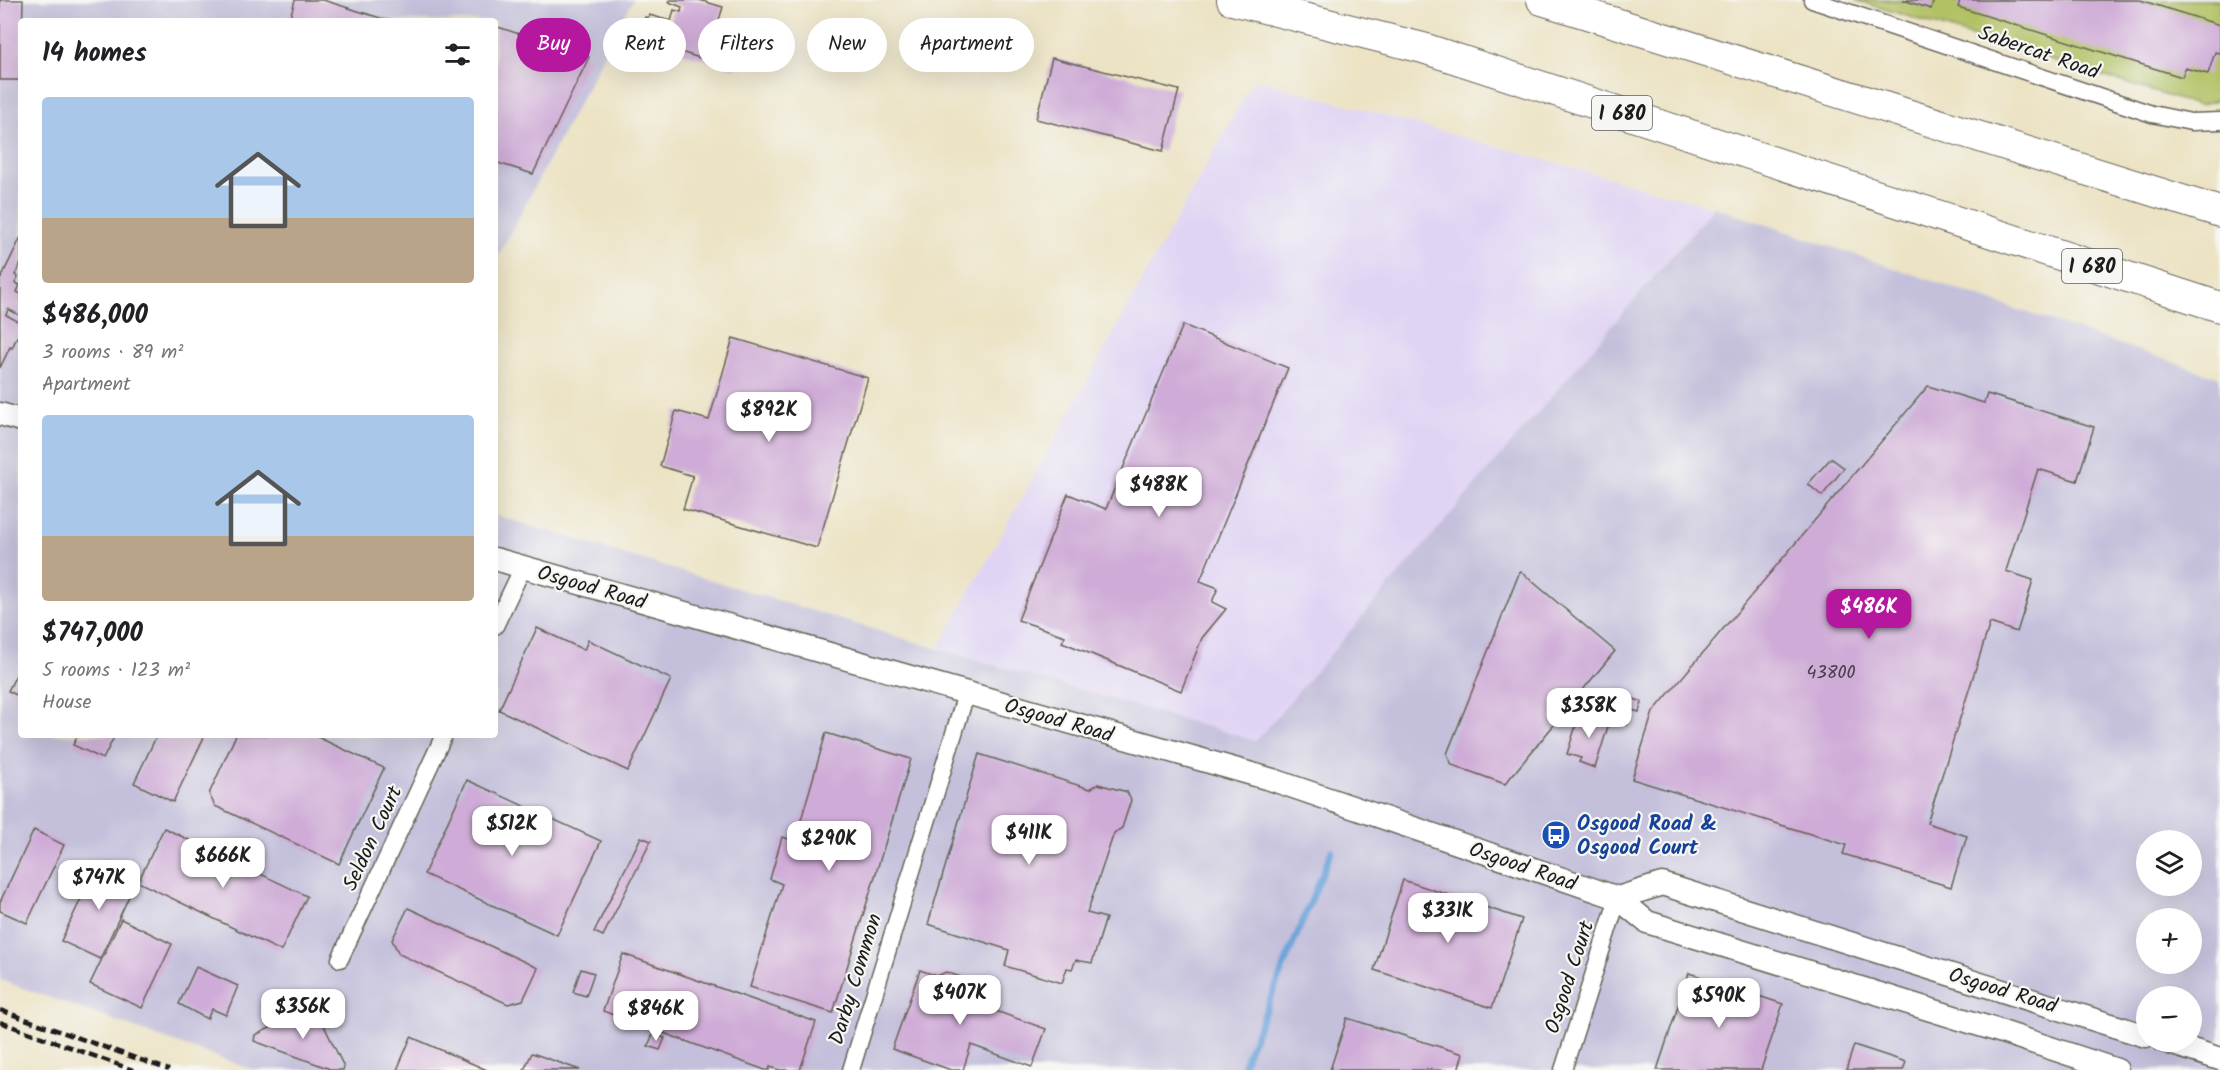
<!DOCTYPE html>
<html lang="en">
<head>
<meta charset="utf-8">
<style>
  :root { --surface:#fff; --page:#f6f6f6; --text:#202124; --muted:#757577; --accent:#b5179e }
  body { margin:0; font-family:Kalam,sans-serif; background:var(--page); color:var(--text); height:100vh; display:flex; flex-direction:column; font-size:22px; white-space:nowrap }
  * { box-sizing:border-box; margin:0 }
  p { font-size:20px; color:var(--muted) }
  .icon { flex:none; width:33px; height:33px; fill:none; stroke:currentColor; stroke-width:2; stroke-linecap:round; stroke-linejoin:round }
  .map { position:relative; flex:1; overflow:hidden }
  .details { position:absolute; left:18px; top:18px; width:480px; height:720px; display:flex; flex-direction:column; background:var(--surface); border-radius:6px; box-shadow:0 6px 24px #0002 }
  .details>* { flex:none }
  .top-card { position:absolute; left:516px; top:18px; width:570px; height:54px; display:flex; gap:12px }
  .controls { position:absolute; left:2136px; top:830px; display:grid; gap:12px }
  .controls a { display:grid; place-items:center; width:66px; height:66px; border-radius:50%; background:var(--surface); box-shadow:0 6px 24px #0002; font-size:30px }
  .price { position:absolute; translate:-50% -51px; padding:0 14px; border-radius:12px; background:#fff; color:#222; font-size:20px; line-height:39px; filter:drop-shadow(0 2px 3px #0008) }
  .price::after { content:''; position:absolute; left:50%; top:36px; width:18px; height:14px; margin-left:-9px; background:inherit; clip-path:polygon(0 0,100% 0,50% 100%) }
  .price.current { background:var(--accent); color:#fff }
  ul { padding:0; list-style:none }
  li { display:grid; align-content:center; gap:12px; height:318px; padding:0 24px }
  li span { display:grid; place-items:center; height:186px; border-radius:6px; color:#555 }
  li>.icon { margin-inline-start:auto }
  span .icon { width:108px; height:108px; fill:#fffc; stroke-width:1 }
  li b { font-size:26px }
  h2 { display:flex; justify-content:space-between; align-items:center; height:72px; padding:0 24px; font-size:26px }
  .chip { padding:0 21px; border-radius:27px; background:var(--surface); box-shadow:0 6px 24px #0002; font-size:21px; line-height:54px }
  .chip.current { background:var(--accent); color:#fff }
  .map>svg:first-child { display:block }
</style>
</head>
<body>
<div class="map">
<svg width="2220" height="1070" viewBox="0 0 2220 1070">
  <rect width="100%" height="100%" fill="#f6f6f2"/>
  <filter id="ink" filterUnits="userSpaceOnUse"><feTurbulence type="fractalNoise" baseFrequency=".0167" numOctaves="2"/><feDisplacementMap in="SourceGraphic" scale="12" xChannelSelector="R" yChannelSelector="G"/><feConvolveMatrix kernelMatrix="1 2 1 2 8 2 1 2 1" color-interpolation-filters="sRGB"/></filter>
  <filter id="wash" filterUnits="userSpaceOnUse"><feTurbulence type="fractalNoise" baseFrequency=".008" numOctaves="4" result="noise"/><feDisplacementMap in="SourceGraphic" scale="24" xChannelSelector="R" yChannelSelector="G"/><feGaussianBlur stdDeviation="1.35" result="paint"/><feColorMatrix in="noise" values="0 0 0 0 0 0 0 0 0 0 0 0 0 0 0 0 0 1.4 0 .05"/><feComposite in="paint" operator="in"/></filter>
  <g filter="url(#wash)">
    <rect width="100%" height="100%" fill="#ece3c4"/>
    <path fill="#e0d4f4" d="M1254,79l460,128 -458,535 -318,-93z"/>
    <path fill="#c4c0db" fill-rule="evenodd" d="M0,0h633l-138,262v-241h-474v714h474v-220l443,134 318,92 458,-534 506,171v692h-1967l-253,-90zM2146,840h46v45h-46zM2146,918h46v45h-46zM2146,996h46v45h-46z"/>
    <path fill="#b1c164" stroke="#666e40" stroke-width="1.5" d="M1855,0h365v98l-20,8z"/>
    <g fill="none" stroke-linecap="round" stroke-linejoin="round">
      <path stroke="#6ba3da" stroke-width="6" d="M1241,1070l91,-220"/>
    </g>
    <g id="blocks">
      <g fill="#cfacd7">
        <path d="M0,0h23l-2,80h-21z"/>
        <path d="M295,0h28l67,21h-101z"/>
        <path d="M670,0h29l24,7 -5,16 7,2 -3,12 21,7 -8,25 -93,-29 3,-12 -3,-2 3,-9 3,1 1,-3 22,6 3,-11 7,2 1,-5 -13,-5z"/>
        <path d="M1903,0h31l-3,9z"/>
        <path d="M1960,0h180l80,25v28l-5,-1 -7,22 -23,-6 -3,9 -224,-70z"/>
        <path d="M495,26l94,31 -56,117 -38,-12z"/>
        <path d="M835,34l29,9 -6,20 -29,-9z"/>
        <path d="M1052,58l127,32 -16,61 -127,-32z"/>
        <path d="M21,237v26l-6,12 3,2 -3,6 5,2 -3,7 4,2v22l-13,-7 -2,6 15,8v16l-4,-2 -5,11 -2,-1 -10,21v-88z"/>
        <path d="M1183,325l105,43 -88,213 18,7 -6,14 14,7 -24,29 -21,53 -119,-49 3,-6 -47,-16 50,-126 38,15z"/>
        <path d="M733,338l135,40 -51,170 -134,-39 10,-33 -33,-10 16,-55 33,9z"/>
        <path d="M1928,386l56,17 3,-9 107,33 -17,54 -39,-12 -32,102 27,9 -8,27 -8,25 -27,-9 -63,200 40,13 -16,51 -108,-33 3,-9 -214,-66 21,-67z"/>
        <path d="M1831,458l13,10 -22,28 -14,-12z"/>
        <path d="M1520,571l95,80 -110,133 -53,-19 -5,-11z"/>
        <path d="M537,628l47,22 4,-10 83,39 -43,92 -129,-61z"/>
        <path d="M21,665v32l-13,-6z"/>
        <path d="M1618,693l24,9 -3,10 -7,-2 -5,15 -17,-5z"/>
        <path d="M1584,712l26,8 -15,48 -16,-6 2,-4 -14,-4 11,-35z"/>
        <path d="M826,733l85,26 -78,254 -83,-26 32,-103 -12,-5 12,-42 13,4z"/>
        <path d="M78,735h37l-12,24 -30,-14z"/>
        <path d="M157,735h48l-32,67 -39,-19z"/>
        <path d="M236,735h77l71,33 -45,96 -124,-58 -6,-12z"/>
        <path d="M979,754l111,35 8,-5 29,8 4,8 -9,28 -8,5 -27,80 19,5 -14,45 -16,-3 -4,9 -5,-1 -5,15 -57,-17 4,-16 -81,-26z"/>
        <path d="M467,780l134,61 -44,94 -133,-61z"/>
        <path d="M164,828l143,68 -26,55 -143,-69z"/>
        <path d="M34,830l30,15 -37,78 -27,-12v-9z"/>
        <path d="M641,837l10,4 -48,95 -9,-4z"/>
        <path d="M98,863l38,18 -36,78 -39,-18z"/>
        <path d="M1403,880l119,39 -30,89 -118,-38z"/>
        <path d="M408,908l130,60 -15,32 -15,4 -109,-50 -7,-14z"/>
        <path d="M121,919l51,25 -30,64 -52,-24z"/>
        <path d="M623,954l193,68 -16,48h-20l-10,-3 -1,3h-4l-162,-59z"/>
        <path d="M196,967l42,19 -12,29 -14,-6 -5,10 -28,-15z"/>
        <path d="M581,969l13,4 -8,23 -13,-4z"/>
        <path d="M920,970l17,6 9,-4 29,10 -7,19 78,28 -14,38 -61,-22 -8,25h-12l-59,-21z"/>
        <path d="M1689,973l94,31 -22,66h-104z"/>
        <path d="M315,1007l29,60 -1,3h-10l-79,-29 1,-6z"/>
        <path d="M1347,1018l116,36 -5,16h-128z"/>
        <path d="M653,1034l12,4 -5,12 -12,-4z"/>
        <path d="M411,1037l76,33h-90z"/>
        <path d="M1854,1045l52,17 -3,8h-57z"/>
        <path d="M532,1053l48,17h-56z"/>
      </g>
    </g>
  </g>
  <g filter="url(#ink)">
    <use href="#blocks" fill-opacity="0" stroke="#656257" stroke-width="1.5"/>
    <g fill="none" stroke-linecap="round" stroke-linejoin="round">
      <g stroke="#656257" stroke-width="19">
        <g id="minor">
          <path d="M1812,0l340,114 39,8 29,-1"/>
          <path d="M495,626l28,-59"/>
          <path d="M340,959l104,-224"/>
          <path d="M851,1070l115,-376"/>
          <path d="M1563,1070l55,-172"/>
        </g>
      </g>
      <g stroke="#656257" stroke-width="25">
        <g id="secondary">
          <path d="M0,414l21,6"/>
          <path d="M495,559l778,221 345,118 29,24 349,108 121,40"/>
          <path d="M1618,898l44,-14 484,152"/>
          <path d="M2164,1041l56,18"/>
        </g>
      </g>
      <g stroke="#656257" stroke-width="32">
        <g id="motorway">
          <path d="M1232,0l191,48 797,259"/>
          <path d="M1542,0l678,212"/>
        </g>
      </g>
      <use href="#minor" stroke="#fff" stroke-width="16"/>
      <use href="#secondary" stroke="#fff" stroke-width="22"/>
      <use href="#motorway" stroke="#fff" stroke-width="30"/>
      <g stroke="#1c1c1c" stroke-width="4.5" stroke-dasharray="9 4.5" stroke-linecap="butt">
        <path d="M0,1010l169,60"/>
        <path d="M0,1022l133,48"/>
      </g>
    </g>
  </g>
  <defs>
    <g id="bus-disc" transform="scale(1.5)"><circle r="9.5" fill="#1a4fb4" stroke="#f6f6f2"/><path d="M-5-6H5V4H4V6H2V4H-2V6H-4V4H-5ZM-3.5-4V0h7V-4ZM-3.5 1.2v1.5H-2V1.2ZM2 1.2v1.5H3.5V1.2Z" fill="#fff"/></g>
  </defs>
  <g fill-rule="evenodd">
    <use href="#bus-disc" x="1556" y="835"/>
  </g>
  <g text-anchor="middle" stroke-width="4.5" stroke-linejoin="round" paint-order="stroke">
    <g font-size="18" fill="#49404b">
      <text x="1831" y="678">43800</text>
    </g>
    <g fill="#f6f6f2" stroke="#5d5d5c" stroke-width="1.5">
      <rect x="1592" y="96" width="60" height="34" rx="4.5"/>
      <rect x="2062" y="249" width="60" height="34" rx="4.5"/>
    </g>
    <g font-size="20" font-weight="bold" fill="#1c1c1c">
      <text x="1622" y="120">I 680</text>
      <text x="2092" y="273">I 680</text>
    </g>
    <g font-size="21" fill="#1c1c1c" stroke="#f6f6f2">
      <text transform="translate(2039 52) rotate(19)" y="7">Sabercat Road</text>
      <text transform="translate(592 587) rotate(16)" y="7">Osgood Road</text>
      <text transform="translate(1059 720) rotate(16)" y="7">Osgood Road</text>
      <text transform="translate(372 838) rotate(-65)" y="7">Seldon Court</text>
      <text transform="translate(1523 866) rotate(19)" y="7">Osgood Road</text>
      <text transform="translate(1569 977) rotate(-72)" y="7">Osgood Court</text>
      <text transform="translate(855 979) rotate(-73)" y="7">Darby Common</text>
      <text transform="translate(2003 990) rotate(17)" y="7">Osgood Road</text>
    </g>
    <g font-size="21" font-weight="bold" fill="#164399" stroke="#f6f6f2" text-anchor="start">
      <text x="1577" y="830">Osgood Road &amp;<tspan x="1577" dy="24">Osgood Court</tspan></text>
    </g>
  </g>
</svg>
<div class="controls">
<a><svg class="icon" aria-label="layers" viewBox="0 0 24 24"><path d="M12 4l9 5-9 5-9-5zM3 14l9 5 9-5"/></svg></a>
<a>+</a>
<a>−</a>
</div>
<b class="price" style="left:769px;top:443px">$892K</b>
<b class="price" style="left:1159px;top:518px">$488K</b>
<b class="price current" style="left:1869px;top:640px">$486K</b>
<b class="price" style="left:1589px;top:739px">$358K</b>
<b class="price" style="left:512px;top:857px">$512K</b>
<b class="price" style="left:1029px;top:866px">$411K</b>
<b class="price" style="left:829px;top:872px">$290K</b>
<b class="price" style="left:223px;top:889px">$666K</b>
<b class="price" style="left:99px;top:911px">$747K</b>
<b class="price" style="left:1448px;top:944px">$331K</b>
<b class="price" style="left:960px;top:1026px">$407K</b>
<b class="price" style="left:1719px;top:1029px">$590K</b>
<b class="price" style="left:303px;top:1040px">$356K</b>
<b class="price" style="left:656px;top:1042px">$846K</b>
<div class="top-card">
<a class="chip current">Buy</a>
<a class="chip">Rent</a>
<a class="chip">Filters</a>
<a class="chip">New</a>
<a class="chip">Apartment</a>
</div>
<section class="details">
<h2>14 homes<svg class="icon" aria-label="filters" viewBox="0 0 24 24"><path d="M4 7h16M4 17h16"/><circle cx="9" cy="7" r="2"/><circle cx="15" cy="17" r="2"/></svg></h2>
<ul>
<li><span style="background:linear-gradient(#a9c7e8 65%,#b9a48a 0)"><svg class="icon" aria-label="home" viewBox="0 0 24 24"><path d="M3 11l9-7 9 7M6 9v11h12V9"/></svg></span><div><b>$486,000</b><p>3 rooms · 89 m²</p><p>Apartment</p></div></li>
<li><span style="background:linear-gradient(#a9c7e8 65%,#b9a48a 0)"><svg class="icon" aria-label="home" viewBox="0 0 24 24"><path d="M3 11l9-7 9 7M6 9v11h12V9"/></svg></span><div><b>$747,000</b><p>5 rooms · 123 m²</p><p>House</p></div></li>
</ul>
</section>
</div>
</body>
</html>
